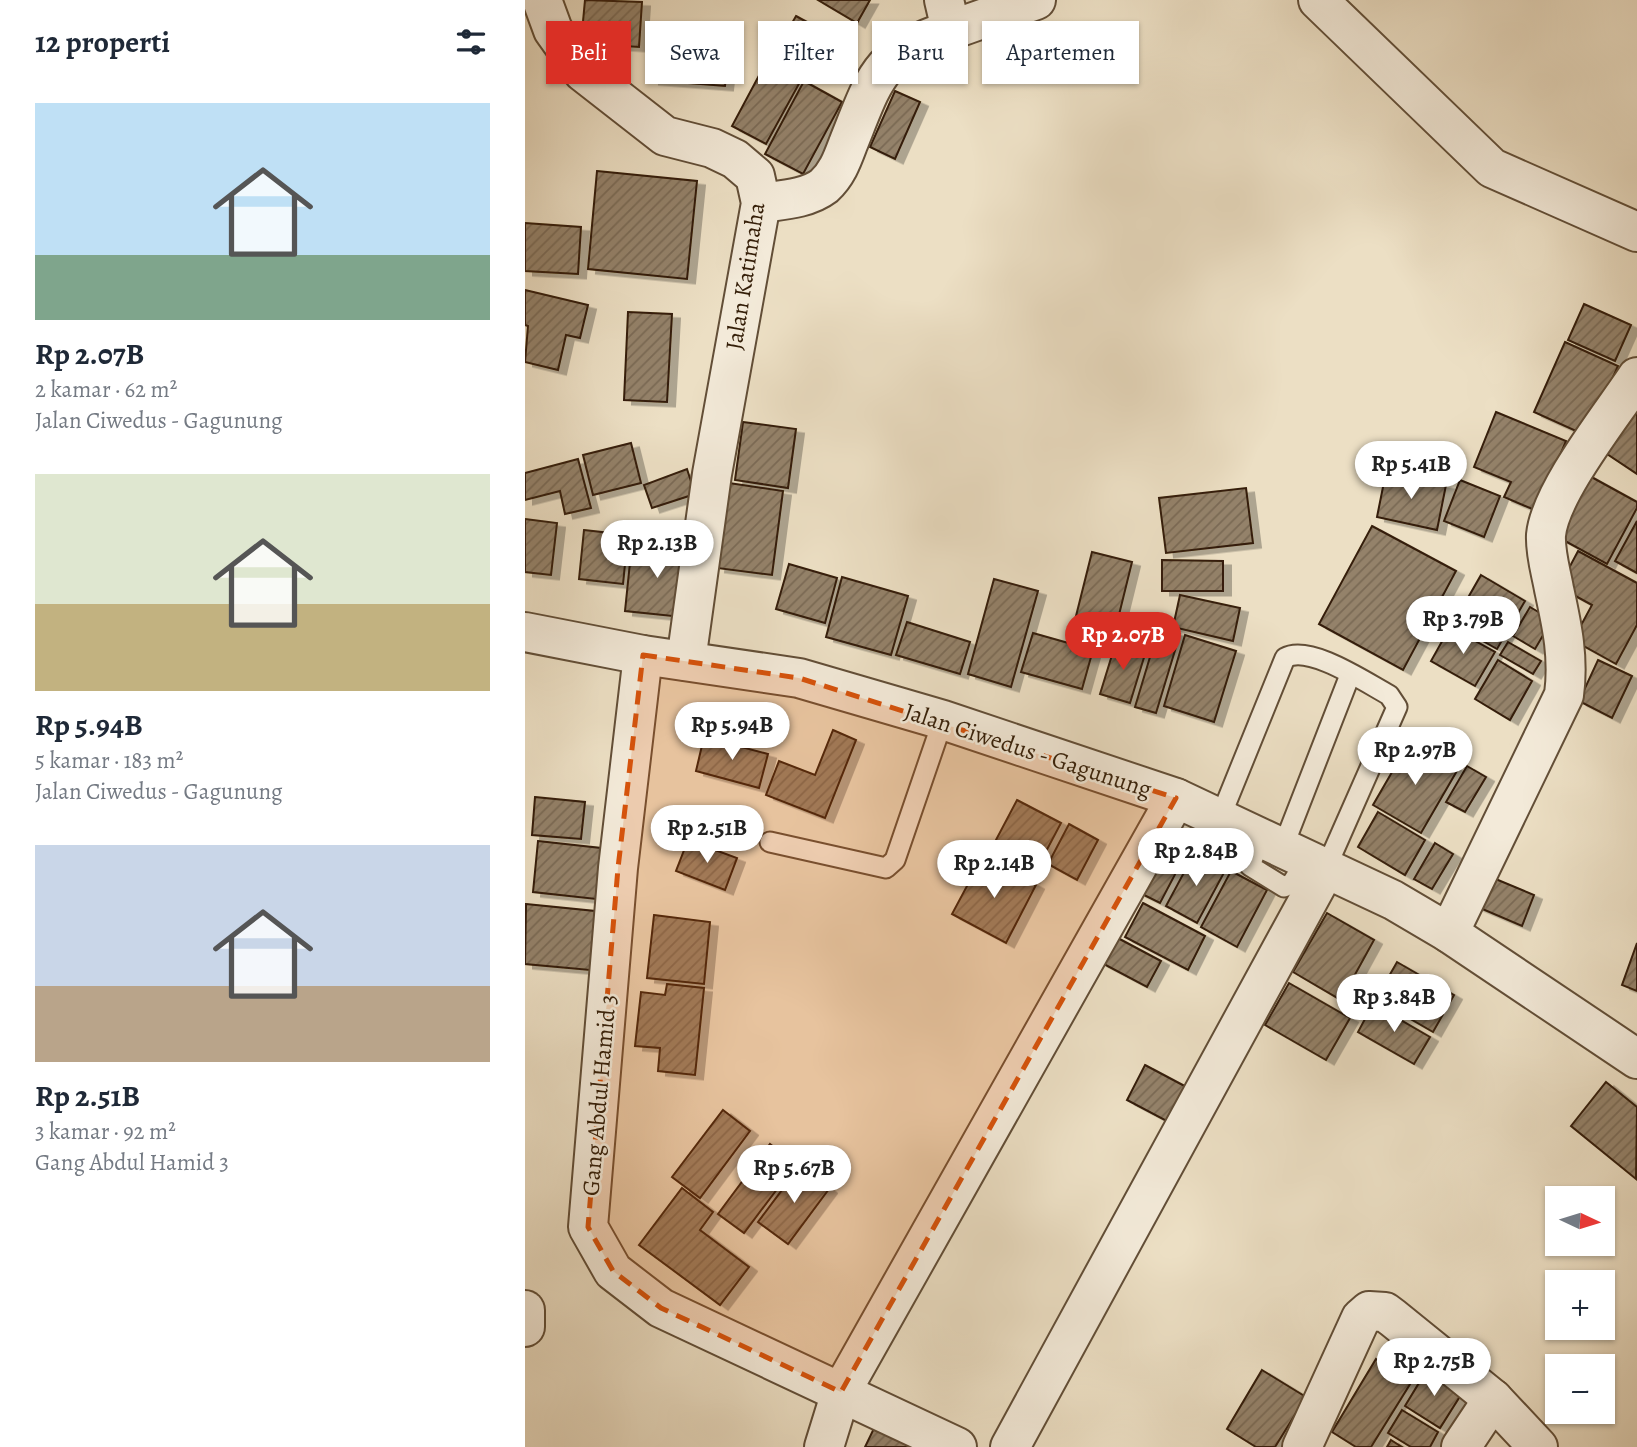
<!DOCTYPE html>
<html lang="id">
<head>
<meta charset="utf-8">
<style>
  :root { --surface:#fff; --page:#f2f2f3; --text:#1f2937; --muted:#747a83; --accent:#d93025 }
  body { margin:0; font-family:Alegreya,serif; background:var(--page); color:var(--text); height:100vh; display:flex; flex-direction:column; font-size:26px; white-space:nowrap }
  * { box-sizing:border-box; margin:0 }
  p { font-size:23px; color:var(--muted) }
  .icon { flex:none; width:38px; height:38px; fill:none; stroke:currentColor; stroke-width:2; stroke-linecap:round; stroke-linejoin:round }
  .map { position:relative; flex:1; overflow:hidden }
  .panel { display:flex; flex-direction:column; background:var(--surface); width:525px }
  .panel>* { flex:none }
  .hud { position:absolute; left:21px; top:21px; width:665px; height:63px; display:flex; gap:14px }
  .needle { width:46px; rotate:94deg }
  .tools { position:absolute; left:1020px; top:1186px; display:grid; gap:14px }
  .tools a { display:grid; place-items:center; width:70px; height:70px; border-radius:0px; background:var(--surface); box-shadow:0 2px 5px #0004; font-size:35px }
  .price { position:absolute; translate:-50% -60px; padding:0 16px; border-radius:24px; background:#fff; color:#222; font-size:23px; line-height:46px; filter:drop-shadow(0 2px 4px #0008) }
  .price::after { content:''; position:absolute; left:50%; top:42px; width:21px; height:16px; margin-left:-10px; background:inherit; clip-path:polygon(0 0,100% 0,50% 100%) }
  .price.on { background:var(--accent); color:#fff }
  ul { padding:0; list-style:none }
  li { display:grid; align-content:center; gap:14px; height:371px; padding:0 35px }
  li span { display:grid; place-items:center; height:217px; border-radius:0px; color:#555 }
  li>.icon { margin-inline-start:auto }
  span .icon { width:126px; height:126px; fill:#fffc; stroke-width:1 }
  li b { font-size:30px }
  h2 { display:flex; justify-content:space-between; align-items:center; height:84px; padding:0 35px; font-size:30px }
  .tag { padding:0 24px; border-radius:0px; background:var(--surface); box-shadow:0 2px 5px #0004; font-size:24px; line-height:63px }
  .tag.on { background:var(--accent); color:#fff }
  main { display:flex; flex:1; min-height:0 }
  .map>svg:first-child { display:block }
</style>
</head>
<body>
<main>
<section class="panel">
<h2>12 properti<svg class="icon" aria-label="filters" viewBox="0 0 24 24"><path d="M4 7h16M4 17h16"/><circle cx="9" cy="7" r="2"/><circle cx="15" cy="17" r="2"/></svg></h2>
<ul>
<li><span style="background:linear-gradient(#bfe0f5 70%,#7fa58c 0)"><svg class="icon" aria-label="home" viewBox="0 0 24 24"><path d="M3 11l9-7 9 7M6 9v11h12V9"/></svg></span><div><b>Rp 2.07B</b><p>2 kamar · 62 m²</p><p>Jalan Ciwedus - Gagunung</p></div></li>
<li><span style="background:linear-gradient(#dfe7d0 60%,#c2b280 0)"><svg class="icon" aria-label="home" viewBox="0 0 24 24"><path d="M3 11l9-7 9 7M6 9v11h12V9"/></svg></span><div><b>Rp 5.94B</b><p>5 kamar · 183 m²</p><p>Jalan Ciwedus - Gagunung</p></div></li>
<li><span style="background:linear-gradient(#c9d6e8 65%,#b9a48a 0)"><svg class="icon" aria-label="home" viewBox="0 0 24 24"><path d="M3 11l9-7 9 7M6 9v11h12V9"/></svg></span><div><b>Rp 2.51B</b><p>3 kamar · 92 m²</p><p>Gang Abdul Hamid 3</p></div></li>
</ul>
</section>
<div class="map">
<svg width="1112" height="1447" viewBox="0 0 1112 1447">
  <defs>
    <pattern id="building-hatch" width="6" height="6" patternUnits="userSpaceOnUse" patternTransform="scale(1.75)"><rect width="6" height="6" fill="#94826a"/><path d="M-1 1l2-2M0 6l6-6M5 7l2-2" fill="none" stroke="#7a6a55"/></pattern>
    <filter id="shadow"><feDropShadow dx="8" dy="4.5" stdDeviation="0" flood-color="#0004"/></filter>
  </defs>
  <rect width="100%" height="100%" fill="#ecdfc4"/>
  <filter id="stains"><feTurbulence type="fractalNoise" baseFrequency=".00286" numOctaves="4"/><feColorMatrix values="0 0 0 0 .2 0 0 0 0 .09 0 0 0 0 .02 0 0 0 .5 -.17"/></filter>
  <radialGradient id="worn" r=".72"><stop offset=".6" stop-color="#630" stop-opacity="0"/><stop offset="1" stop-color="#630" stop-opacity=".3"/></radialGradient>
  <g fill="url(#building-hatch)" stroke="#341e08" stroke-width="2" filter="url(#shadow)">
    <path d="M60,0l57,2 -3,45 -58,-4z"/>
    <path d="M293,0h52l-13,23z"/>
    <path d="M271,16l49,27 -15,28 -50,-27z"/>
    <path d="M129,43l75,7 -4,36 -74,-6z"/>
    <path d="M246,53l35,18 -40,73 -34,-18z"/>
    <path d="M279,81l38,21 -39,72 -38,-20z"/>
    <path d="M370,91l25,11 -25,57 -25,-12z"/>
    <path d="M72,171l100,10 -10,98 -99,-10z"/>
    <path d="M0,223l56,4 -3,47 -53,-3z"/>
    <path d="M0,290l63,15 -8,33 -14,-3 -8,35 -33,-8 3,-36 -3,-1z"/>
    <path d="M1059,304l47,21 -16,36 -47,-21z"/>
    <path d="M103,312l44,2 -5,88 -43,-2z"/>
    <path d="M1040,342l53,24 -31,70 -53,-24z"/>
    <path d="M1112,399v75l-36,-24z"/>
    <path d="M971,412l70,29 -29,70 -33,-14 7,-15 -37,-15z"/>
    <path d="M218,422l53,7 -8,59 -53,-8z"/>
    <path d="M106,443l10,40 -48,12 -10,-40z"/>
    <path d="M53,459l13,49 -26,6 -5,-23 -35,9v-27z"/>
    <path d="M162,469l8,25 -43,14 -8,-23z"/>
    <path d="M861,472l60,13 -9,45 -60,-13z"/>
    <path d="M1061,474l51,28v6l-30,56 -53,-29z"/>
    <path d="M935,480l40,16 -16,41 -40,-16z"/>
    <path d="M204,483l54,8 -11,84 -55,-7z"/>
    <path d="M721,488l7,55 -87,10 -7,-55z"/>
    <path d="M0,519l32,4 -6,52 -26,-3z"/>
    <path d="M1112,521v52l-22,-12z"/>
    <path d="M847,526l84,45 -53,99 -84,-46z"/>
    <path d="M59,530l44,5 -5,49 -44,-5z"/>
    <path d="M107,543l58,7 -8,67 -57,-6z"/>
    <path d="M1053,551l59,32v42l-21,39 -43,-24 19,-35 -33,-18z"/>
    <path d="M567,552l40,10 -17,69 -40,-11z"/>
    <path d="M637,560l61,1v30h-61z"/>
    <path d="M264,564l48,14 -12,45 -49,-14z"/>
    <path d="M956,575l44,26 -28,48 -44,-25z"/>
    <path d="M317,577l66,19 -17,59 -65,-18z"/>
    <path d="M469,579l44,12 -27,96 -43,-13z"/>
    <path d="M655,595l60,13 -7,33 -60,-14z"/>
    <path d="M1005,607l22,13 -17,29 -22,-13z"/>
    <path d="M382,622l63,20 -10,32 -64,-19z"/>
    <path d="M634,627l21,7 -24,79 -21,-6z"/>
    <path d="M925,627l45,25 -20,34 -44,-25z"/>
    <path d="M508,633l60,17 -11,39 -61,-17z"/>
    <path d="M660,635l51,16 -22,71 -50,-16z"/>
    <path d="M591,642l30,9 -16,52 -30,-9z"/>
    <path d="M983,642l33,19 -8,13 -33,-19z"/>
    <path d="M973,660l34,21 -22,39 -35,-21z"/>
    <path d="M1073,660l34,16 -20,42 -33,-17z"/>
    <path d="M308,730l23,10 -31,78 -59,-23 13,-34 36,14z"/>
    <path d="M179,737l64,17 -9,34 -63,-17z"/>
    <path d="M885,741l48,28 -37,64 -48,-28z"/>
    <path d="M942,766l19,11 -21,35 -19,-10z"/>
    <path d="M10,797l50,5 -4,37 -49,-4z"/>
    <path d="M492,800l44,23 -29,55 -44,-23z"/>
    <path d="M853,812l47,28 -20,35 -47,-28z"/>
    <path d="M544,824l29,16 -21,40 -29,-16z"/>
    <path d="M644,834l21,12 -30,57 -22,-11z"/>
    <path d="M163,840l49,18 -12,32 -49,-19z"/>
    <path d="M13,841l63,7 -5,51 -63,-7z"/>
    <path d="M910,843l18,11 -21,35 -18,-10z"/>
    <path d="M670,852l31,17 -29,54 -31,-17z"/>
    <path d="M458,856l53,29 -30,58 -54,-29z"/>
    <path d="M706,871l36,19 -30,57 -36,-20z"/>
    <path d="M961,875l48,20 -12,31 -49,-21z"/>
    <path d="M618,903l62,33 -17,34 -63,-33z"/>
    <path d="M1,904l69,7 -5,59 -65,-6z"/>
    <path d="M802,913l47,27 -33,60 -48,-28z"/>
    <path d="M129,915l56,7 -6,62 -57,-6z"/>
    <path d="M589,936l47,25 -14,26 -47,-25z"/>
    <path d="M1112,943v48l-15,-6z"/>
    <path d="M872,962l57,33 -21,37 -57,-33z"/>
    <path d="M764,983l61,35 -24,42 -61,-35z"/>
    <path d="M142,984l37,4 -9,87 -37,-4 2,-23 -25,-2 6,-54 24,3z"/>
    <path d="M848,1004l57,33 -16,27 -56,-32z"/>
    <path d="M620,1065l49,26 -18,35 -49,-26z"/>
    <path d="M1081,1082l31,25 -1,72 -65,-53z"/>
    <path d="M198,1110l27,21 -50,67 -28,-21z"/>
    <path d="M245,1144l26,20 -52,69 -26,-19z"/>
    <path d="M275,1166l29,23 -41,55 -30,-22z"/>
    <path d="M157,1188l31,24 -13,18 49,37 -29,38 -81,-60z"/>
    <path d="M851,1359l36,22 -41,66h-15l-24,-15z"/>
    <path d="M903,1368l36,22 -24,38 -35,-22z"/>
    <path d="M737,1370l44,27 -31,50h-19l-29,-18z"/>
    <path d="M877,1410l36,22 -8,15h-19l-23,-14z"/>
    <path d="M353,1420l54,27h-67z"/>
    <path d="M866,1440l11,7h-15z"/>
  </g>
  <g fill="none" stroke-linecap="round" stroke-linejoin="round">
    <g stroke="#624e37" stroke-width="23">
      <g id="service">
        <path d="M695,818l65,-160c24,-14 80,24 104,37l8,12 -71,161"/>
        <path d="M736,837l-11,29 34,21 8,-4 15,-24"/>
        <path d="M245,842l116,26 9,-8 48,-140"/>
        <path d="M758,847l67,-172"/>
      </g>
    </g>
    <g stroke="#624e37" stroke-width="42">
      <g id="minor">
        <path d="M17,0l11,30 30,42 82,64 47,12 23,11 20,17 6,27 -49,271 -26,187"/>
        <path d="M793,0l174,168 145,64"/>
        <path d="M426,30l85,-30"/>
        <path d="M236,203c20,-3 46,-4 63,-17 13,-12 18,-26 24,-42 27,-67 30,-90 103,-114l-7,-30"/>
        <path d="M118,655l-25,213 -30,359 25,44 48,37 296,139"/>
        <path d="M924,933l115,-238c5,-38 -2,-69 -10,-106 -3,-17 -9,-36 -8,-54 4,-43 66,-120 91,-158"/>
        <path d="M0,1310v17"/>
        <path d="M299,1447l17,-55 335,-594"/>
        <path d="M485,1447l316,-579"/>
        <path d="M777,1447l59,-129 8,-7 16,1 8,6 100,81"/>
        <path d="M936,1447l32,-48 45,48"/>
      </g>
    </g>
    <g stroke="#624e37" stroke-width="42">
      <path id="tertiary" d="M0,632l118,23 156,23 144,42 233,78 217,102 56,33 188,126"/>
    </g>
    <use href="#service" stroke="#f3ead9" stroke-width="19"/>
    <use href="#minor" stroke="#f3ead9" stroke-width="38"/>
    <use href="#tertiary" stroke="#f3ead9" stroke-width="38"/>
  </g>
  <path fill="#d6530c" fill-opacity="0.2" stroke="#d6530c" stroke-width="5" stroke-dasharray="14 9" stroke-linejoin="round" d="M118,655l156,23 377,120 -335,594 -180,-84 -48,-37 -25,-44 30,-359z"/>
  <g text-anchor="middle" stroke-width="5" stroke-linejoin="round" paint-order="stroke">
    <g font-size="24" fill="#341e08" stroke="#f3ead9">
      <text transform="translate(220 276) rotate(-81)" y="8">Jalan Katimaha</text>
      <text transform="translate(503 750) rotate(18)" y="8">Jalan Ciwedus - Gagunung</text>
      <text transform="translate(74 1095) rotate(-85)" y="8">Gang Abdul Hamid 3</text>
    </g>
  </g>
  <rect width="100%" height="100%" filter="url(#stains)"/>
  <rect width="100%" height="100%" fill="url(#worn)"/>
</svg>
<div class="tools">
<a><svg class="needle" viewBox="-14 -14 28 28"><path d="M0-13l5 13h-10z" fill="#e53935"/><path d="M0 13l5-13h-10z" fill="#747a83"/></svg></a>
<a>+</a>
<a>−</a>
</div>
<b class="price" style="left:886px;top:501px">Rp 5.41B</b>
<b class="price" style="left:132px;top:580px">Rp 2.13B</b>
<b class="price" style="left:938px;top:656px">Rp 3.79B</b>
<b class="price on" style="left:598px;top:672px">Rp 2.07B</b>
<b class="price" style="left:207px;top:762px">Rp 5.94B</b>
<b class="price" style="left:890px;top:787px">Rp 2.97B</b>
<b class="price" style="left:182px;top:865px">Rp 2.51B</b>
<b class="price" style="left:671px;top:888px">Rp 2.84B</b>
<b class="price" style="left:469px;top:900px">Rp 2.14B</b>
<b class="price" style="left:869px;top:1034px">Rp 3.84B</b>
<b class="price" style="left:269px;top:1205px">Rp 5.67B</b>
<b class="price" style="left:909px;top:1398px">Rp 2.75B</b>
<div class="hud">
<a class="tag on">Beli</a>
<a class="tag">Sewa</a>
<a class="tag">Filter</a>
<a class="tag">Baru</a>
<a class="tag">Apartemen</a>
</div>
</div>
</main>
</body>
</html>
